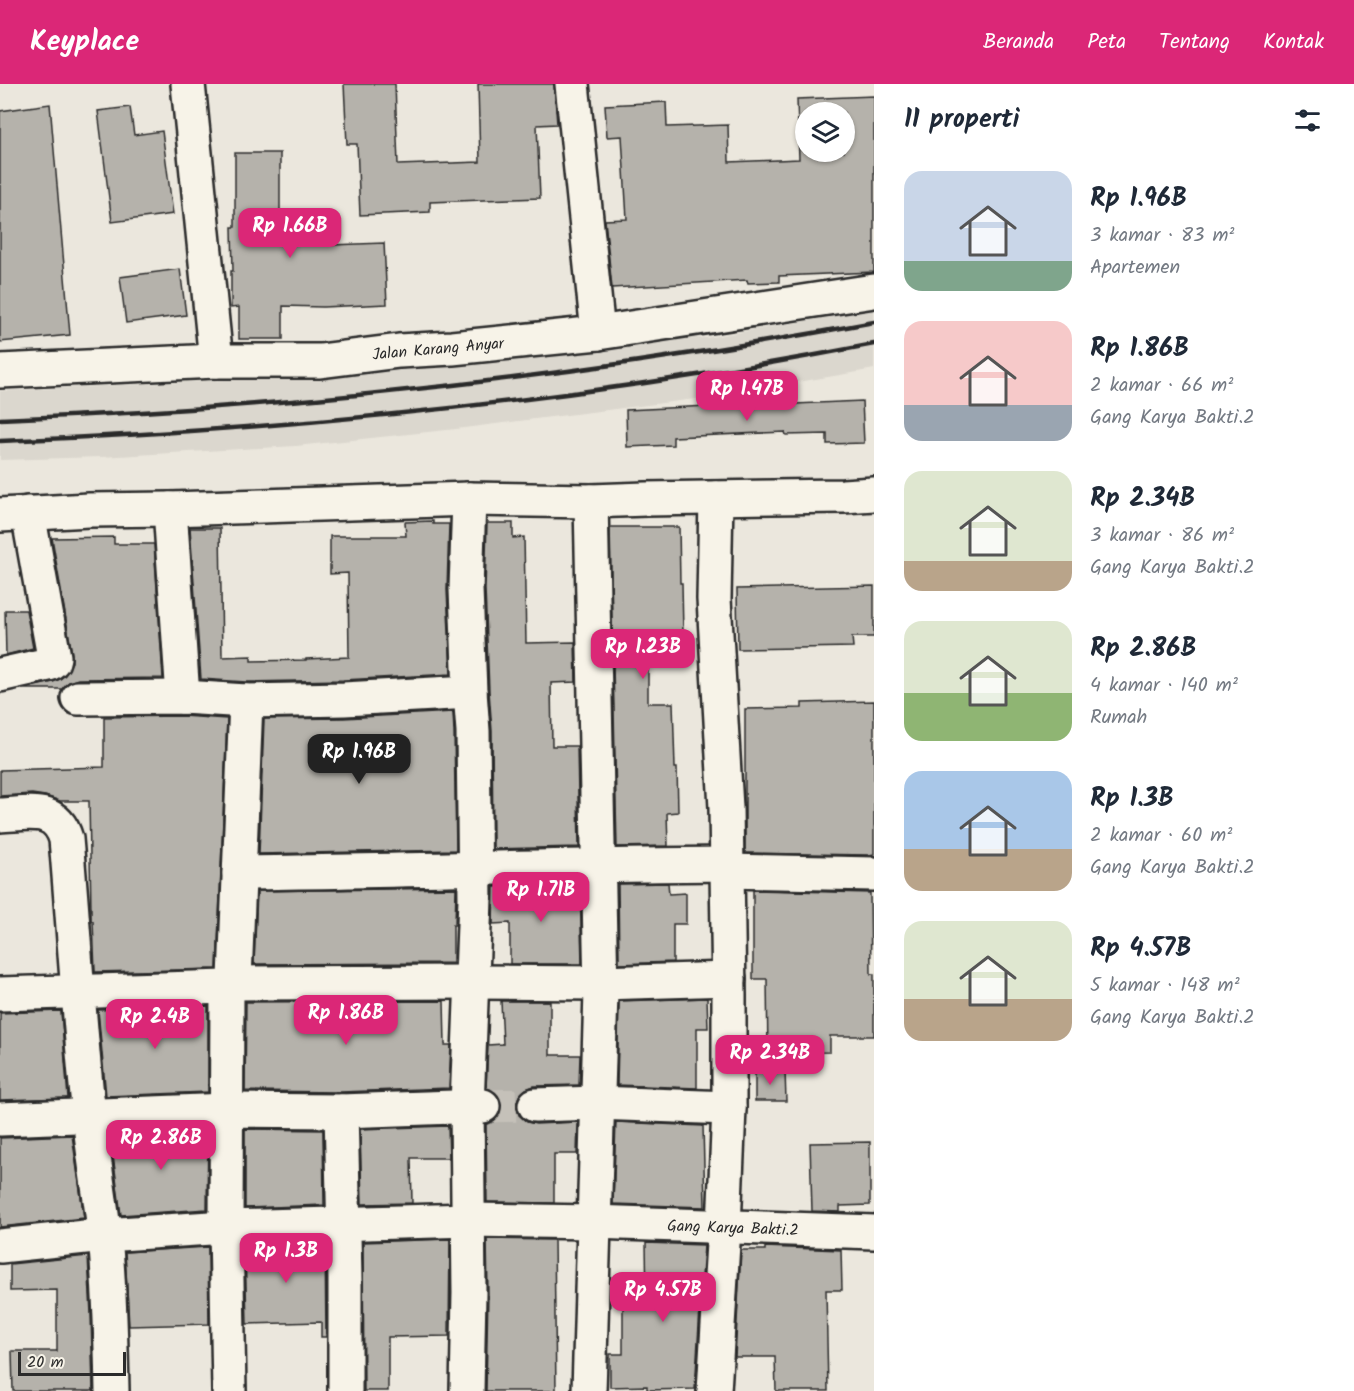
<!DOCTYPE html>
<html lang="id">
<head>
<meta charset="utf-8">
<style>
  :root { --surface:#fff; --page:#f6f6f7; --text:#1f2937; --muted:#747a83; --accent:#db2777 }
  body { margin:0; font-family:Kalam,sans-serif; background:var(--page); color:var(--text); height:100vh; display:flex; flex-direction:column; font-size:22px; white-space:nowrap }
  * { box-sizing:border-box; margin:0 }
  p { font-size:20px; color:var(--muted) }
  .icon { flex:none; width:33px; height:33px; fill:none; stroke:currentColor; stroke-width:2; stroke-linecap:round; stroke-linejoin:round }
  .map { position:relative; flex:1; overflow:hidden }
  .side { display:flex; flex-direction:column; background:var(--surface); width:480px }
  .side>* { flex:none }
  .buttons { position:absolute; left:795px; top:18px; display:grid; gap:12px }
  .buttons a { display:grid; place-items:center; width:60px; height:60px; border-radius:50%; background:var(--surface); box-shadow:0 2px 4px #0004; font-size:30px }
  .scale { position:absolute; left:18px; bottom:15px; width:108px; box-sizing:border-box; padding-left:6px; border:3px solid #2b2b2b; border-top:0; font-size:16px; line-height:21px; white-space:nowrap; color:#2b2b2b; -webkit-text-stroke:4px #f7f3e8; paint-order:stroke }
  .price { position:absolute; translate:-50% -51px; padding:0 14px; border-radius:12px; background:var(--accent); color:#fff; font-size:20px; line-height:39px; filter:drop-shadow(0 2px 3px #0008) }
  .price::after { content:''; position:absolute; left:50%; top:36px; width:18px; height:14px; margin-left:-9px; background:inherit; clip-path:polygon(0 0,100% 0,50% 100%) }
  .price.on { background:#222; color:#fff }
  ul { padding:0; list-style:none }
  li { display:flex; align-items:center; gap:18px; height:150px; padding:0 30px }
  li span { display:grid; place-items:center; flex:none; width:168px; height:120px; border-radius:18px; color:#555 }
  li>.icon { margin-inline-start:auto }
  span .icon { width:72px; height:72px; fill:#fffc; stroke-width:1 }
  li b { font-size:26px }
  h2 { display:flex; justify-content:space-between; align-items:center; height:72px; padding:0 30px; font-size:26px }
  header { display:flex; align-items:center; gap:36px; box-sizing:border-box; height:84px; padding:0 30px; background:var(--accent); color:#fff }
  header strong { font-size:28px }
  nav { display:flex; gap:33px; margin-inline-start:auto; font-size:21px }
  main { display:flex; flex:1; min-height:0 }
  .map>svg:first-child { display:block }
</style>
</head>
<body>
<header>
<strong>Keyplace</strong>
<nav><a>Beranda</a><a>Peta</a><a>Tentang</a><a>Kontak</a></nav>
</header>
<main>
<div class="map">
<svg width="874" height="1307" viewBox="0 0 874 1307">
  <rect width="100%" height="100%" fill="#ebe7dd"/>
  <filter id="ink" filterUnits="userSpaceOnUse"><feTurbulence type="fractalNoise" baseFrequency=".0167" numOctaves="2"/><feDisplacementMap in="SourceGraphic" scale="12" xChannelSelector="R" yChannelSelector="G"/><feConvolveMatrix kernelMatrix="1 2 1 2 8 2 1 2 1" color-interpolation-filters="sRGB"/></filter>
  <g filter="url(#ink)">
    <path fill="#dbd7ce" d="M874,225v60l-34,6 -145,24 -239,30 -160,17 -195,11 -101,3v-69l225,-11 184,-15 212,-26 84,-1z"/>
    <g fill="#b5b2ab" stroke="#2b2b2b" stroke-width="1.5" fill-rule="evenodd">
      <path d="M344,0h51l3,81 82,-3 -2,-78h76l3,40 -20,1 3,73 -110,4v10l-70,3 -3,-71h-10z"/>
      <path d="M874,12v176l-95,4v6l-31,1 -1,-3 -135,8 -7,-68 22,-1 -5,-83 -15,1 -2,-32 61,-3 1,25 61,-2 1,37 70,-3 -2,-60zM806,28h38v40h-38z"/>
      <path d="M50,20l20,231 -70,7v-231z"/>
      <path d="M130,23l4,28 28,-4 11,83 -61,8 -14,-111z"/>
      <path d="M235,69h45v91l51,1 53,-2 3,61 -64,3 -40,-1v33h-44v-32l-8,1v-37h2l-1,-44h3z"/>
      <path d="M180,185l6,46 -60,8 -6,-46z"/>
      <path d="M862,317l2,42 -37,1v-10l-41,1 -1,-3 -112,5v8l-46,2 -1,-37 147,-7v2z"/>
      <path d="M433,437v3h16l-2,66 4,84 -108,6 -97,2 -45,-3 -11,-151h30l2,129 29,-1v5l55,-1v-1l43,-2 -1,-84 -18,1v-38h76l-1,-14z"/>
      <path d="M487,439h26v15l11,-1 2,106 49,-1 1,40 -25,1 1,63h25l2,101 -86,2 -1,-118 -3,-40 -4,-102z"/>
      <path d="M610,443h69l1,56h2l1,51 -35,1v68h25l2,65h2l1,44 -11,1 1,33 -51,1z"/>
      <path d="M114,453v7h40l9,134 -85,1 -9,3 -7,7h-40l31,-7 7,-3 5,-4 7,-13v-8l-20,-116z"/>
      <path d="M874,502v51h-22l1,10 -115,2 -1,-60z"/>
      <path d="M5,526h21l7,38 -27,7z"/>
      <path d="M874,617v153l-5,1 -124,-2v-144l57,-1v-5z"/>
      <path d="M453,628l1,20 2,118 -197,4 5,-135 80,-1z"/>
      <path d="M182,632l45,3 -10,250 -122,3 -2,-51h-2v-10l-2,-110h-29l-15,-5 -13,-2 -32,2v-26l104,-3v-50z"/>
      <path d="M668,799l1,11 17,-1v31h-13v38l-54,2 -1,-80z"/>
      <path d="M580,801l2,79h-72v-41l-17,1 1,-37z"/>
      <path d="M456,804l-1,37h-2v38l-199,1 3,-73z"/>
      <path d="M753,806l117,3 1,81h3v62h-44v16l-62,1 -1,-74h-14z"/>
      <path d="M707,914l1,30h-11v60l-80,-3 2,-84z"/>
      <path d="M444,917l1,44h6l-2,43 -108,4 -96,-1 1,-89z"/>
      <path d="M501,917h49v54h30l-1,30 -45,1 -8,3 -7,7 -3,9 3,10 8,7 9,2 42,-2 -1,32h-23v49l-67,-1 -1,-78 7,-2 6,-7 3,-9 -3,-10 -7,-6 -6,-2 2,-43 15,-1z"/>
      <path d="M208,922v86l-102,4 -8,-86z"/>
      <path d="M61,927l7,87 -68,2v-87z"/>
      <path d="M785,987l1,30h-31v-29z"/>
      <path d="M616,1038l87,4 2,81 -92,-3z"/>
      <path d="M448,1042l1,32h-38l1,45 -50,1 -2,-75z"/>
      <path d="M245,1045l78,1 1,75 -79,3z"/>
      <path d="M208,1046l-1,79 -86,6 -11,-82z"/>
      <path d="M72,1051l12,83 -84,9v-89z"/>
      <path d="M870,1058v63l-30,1v6l-28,-1 -2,-68z"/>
      <path d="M450,1155l-1,97 -61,1v54h-24l-1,-149z"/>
      <path d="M487,1155l67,1 2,151h-70l2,-98z"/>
      <path d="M325,1159l1,94h-5v-15l-74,2 -2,-79z"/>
      <path d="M646,1159l58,2 -9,144 -48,1v-4l-37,1v-33h13v-53h24z"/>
      <path d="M208,1163l1,77 -80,2 -4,-74z"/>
      <path d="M765,1163l76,3 1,40h-16l2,101h-52l-1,-34h-40l6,-107h24z"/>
      <path d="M88,1172l3,58 2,77h-80l-1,-40h45v-61l-47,1v-27z"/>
    </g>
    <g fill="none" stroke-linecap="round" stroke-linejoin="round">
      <path stroke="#c5c1b9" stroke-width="33" stroke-dasharray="33 16" stroke-linecap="butt" d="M483,1022l52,-1"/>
      <g stroke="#2b2b2b" stroke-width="38">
        <g id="minor">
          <path d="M188,0l28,277"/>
          <path d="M572,0l26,249"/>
          <path d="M0,287l216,-10h104l79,-10 53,-3 146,-15 276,-42"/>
          <path d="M170,425l13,188"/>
          <path d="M0,431l89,-5 81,-1 299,-10 122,2 55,-2 197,-3 31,-2"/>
          <path d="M0,591l49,-11 4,-3 1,-4 -26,-144"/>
          <path d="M78,614l105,-1 63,4 98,-2 126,-7"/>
          <path d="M0,731c28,-1 56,-10 66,24 8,92 13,184 23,276 4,41 11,81 16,122 5,51 6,102 7,154"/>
          <path d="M727,787l147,3"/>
          <path d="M239,789c163,-2 325,-8 488,-9"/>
          <path d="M233,899l239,-1 129,1 128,-4"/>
          <path d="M227,903l-1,240 3,164"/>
          <path d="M0,910l227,-7 6,-4 2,-4 11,-278"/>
          <path d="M535,1021l62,-2 132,5"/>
          <path d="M341,1027l4,168v112"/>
          <path d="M0,1035l228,-9 113,1 142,-5"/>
          <path d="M0,1162l104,-11 122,-8 243,-7 124,2 281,10"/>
          <path d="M467,1307l2,-98 -2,-187 8,-207 -2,-168 -3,-39 -4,-103 3,-90"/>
          <path d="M589,1307l12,-399 -10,-491"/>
          <path d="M714,1307l10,-164 5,-119v-113l-3,-187 -12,-209 2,-101"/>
        </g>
      </g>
      <use href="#minor" stroke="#f7f3e8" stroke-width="33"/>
      <g stroke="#2b2b2b" stroke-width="4.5">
        <path d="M0,335c293,-11 586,-43 874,-97"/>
        <path d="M0,357c293,-11 586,-41 874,-97"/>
      </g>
    </g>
  </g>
  <g text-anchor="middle" stroke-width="5" stroke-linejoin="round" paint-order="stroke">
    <g font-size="16" fill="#2b2b2b" stroke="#f7f3e8">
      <text transform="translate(438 264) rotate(-5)" y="6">Jalan Karang Anyar</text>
      <text transform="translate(733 1143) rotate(2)" y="6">Gang Karya Bakti.2</text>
    </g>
  </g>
</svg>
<div class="buttons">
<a><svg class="icon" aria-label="layers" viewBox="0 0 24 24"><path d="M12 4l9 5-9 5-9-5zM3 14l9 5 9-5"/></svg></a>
</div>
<div class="scale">20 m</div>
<b class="price" style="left:290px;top:175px">Rp 1.66B</b>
<b class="price" style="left:747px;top:338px">Rp 1.47B</b>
<b class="price" style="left:643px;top:596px">Rp 1.23B</b>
<b class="price on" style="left:359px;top:701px">Rp 1.96B</b>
<b class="price" style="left:541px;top:839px">Rp 1.71B</b>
<b class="price" style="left:346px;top:962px">Rp 1.86B</b>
<b class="price" style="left:155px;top:966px">Rp 2.4B</b>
<b class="price" style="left:770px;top:1002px">Rp 2.34B</b>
<b class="price" style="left:161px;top:1087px">Rp 2.86B</b>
<b class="price" style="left:286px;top:1200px">Rp 1.3B</b>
<b class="price" style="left:663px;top:1239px">Rp 4.57B</b>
</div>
<section class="side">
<h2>11 properti<svg class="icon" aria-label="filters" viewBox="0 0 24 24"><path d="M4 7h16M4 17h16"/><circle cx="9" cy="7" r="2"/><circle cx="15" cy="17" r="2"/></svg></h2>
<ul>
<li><span style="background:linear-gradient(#c9d6e8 75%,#7fa58c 0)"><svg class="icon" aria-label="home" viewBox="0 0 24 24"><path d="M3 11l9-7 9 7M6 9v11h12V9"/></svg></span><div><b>Rp 1.96B</b><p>3 kamar · 83 m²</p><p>Apartemen</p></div></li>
<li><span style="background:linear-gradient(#f6c9c9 70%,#9aa5b1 0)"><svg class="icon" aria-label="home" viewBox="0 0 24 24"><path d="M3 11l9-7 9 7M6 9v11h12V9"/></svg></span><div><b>Rp 1.86B</b><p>2 kamar · 66 m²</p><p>Gang Karya Bakti.2</p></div></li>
<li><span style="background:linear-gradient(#dfe7d0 75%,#b9a48a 0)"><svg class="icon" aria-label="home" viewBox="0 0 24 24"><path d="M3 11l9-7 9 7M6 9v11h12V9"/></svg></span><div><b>Rp 2.34B</b><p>3 kamar · 86 m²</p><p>Gang Karya Bakti.2</p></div></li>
<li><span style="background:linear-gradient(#dfe7d0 60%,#8fb573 0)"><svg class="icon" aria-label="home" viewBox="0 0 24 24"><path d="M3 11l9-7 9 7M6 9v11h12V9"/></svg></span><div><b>Rp 2.86B</b><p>4 kamar · 140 m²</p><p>Rumah</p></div></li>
<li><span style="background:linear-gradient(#a9c7e8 65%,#b9a48a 0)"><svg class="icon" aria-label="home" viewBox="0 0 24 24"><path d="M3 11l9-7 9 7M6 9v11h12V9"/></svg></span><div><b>Rp 1.3B</b><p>2 kamar · 60 m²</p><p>Gang Karya Bakti.2</p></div></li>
<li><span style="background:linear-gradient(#dfe7d0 65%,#b9a48a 0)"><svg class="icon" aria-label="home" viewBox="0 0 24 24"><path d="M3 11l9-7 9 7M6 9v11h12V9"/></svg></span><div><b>Rp 4.57B</b><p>5 kamar · 148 m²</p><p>Gang Karya Bakti.2</p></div></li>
</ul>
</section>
</main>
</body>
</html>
